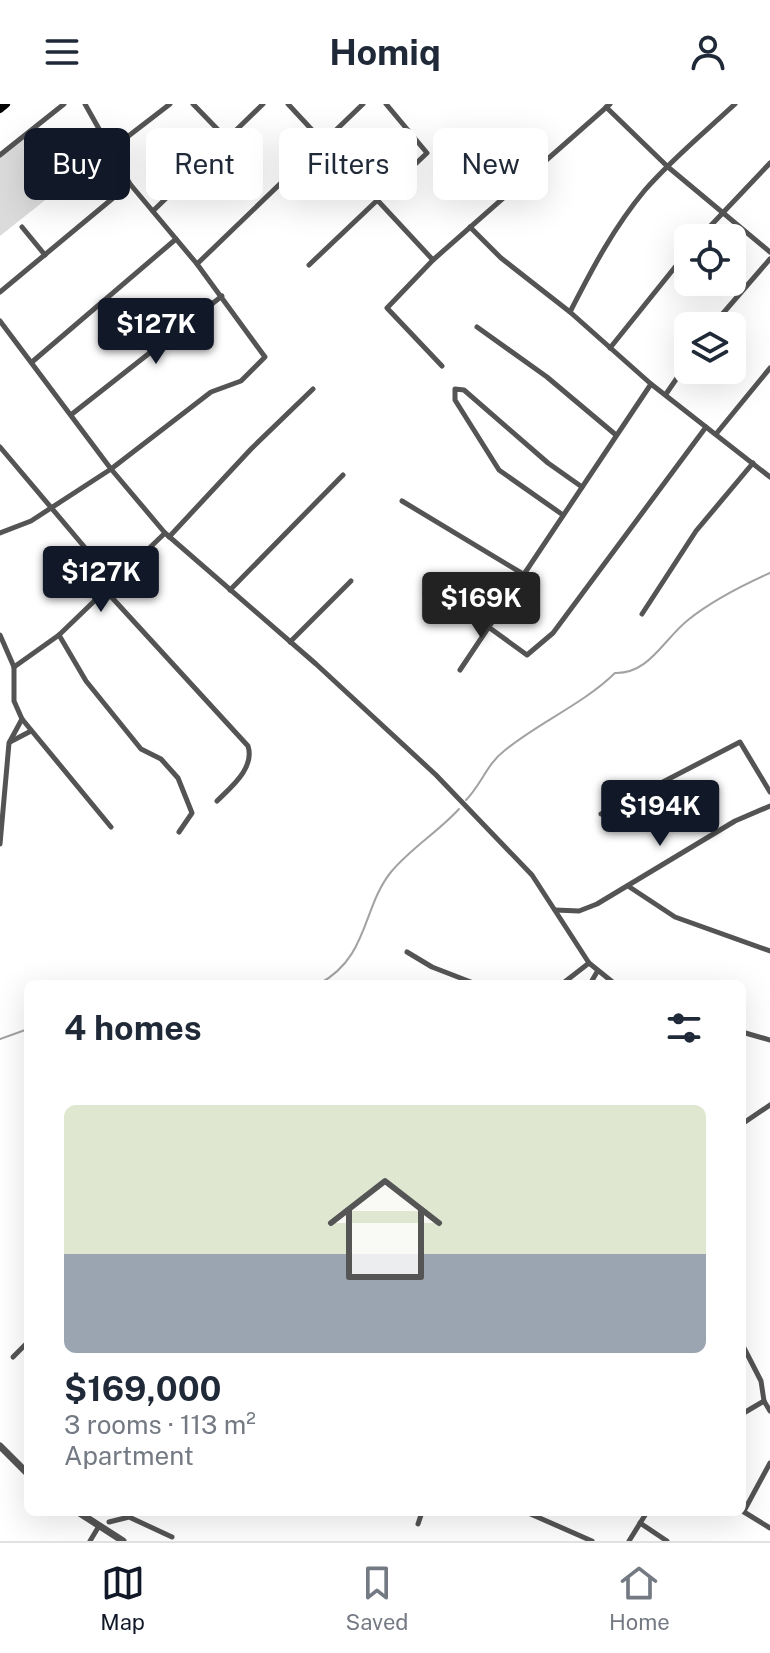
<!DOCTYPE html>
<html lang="en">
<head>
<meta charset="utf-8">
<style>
  :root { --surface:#fff; --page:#f6f6f7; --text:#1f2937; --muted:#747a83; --line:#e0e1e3; --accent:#111827 }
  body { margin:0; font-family:"Public Sans",sans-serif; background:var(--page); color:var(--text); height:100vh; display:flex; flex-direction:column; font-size:30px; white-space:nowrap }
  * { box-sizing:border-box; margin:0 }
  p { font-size:26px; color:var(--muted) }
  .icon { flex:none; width:44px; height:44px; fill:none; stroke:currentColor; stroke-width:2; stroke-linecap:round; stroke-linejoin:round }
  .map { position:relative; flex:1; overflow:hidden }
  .details { position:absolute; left:24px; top:876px; width:722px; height:536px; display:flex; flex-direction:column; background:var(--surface); border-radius:12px; box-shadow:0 8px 32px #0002 }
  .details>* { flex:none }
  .banner { position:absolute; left:24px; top:24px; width:722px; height:72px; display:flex; gap:16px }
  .controls { position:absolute; left:674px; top:120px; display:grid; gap:16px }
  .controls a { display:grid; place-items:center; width:72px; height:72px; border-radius:12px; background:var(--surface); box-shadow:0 8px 32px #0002; font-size:40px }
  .price { position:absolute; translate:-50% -68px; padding:0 18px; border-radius:8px; background:var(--accent); color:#fff; font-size:26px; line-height:52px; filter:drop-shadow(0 2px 4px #0008) }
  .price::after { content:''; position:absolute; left:50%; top:48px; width:24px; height:18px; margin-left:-12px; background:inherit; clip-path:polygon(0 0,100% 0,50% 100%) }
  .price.current { background:#222; color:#fff }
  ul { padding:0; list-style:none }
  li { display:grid; align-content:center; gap:16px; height:424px; padding:0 40px }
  li span { display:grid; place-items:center; height:248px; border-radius:12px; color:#555 }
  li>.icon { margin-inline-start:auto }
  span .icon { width:144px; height:144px; fill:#fffc; stroke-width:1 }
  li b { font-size:34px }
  h2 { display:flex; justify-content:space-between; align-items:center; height:96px; padding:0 40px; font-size:34px }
  .chip { padding:0 28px; border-radius:12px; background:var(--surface); box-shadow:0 8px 32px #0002; font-size:28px; line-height:72px }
  .chip.current { background:var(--accent); color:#fff }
  header { display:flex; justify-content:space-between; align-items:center; height:104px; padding:0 40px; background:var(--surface); font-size:36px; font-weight:700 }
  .menu { display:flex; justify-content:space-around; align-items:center; height:112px; border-top:2px solid var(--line); background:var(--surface); font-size:22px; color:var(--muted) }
  .menu a { display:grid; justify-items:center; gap:4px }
  .menu .current { color:var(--accent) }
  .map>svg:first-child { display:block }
</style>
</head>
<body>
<header><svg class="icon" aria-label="menu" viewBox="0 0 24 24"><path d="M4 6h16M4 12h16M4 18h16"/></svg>Homiq<svg class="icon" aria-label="person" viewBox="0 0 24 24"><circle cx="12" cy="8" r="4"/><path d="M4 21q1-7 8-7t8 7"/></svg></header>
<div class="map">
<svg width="770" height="1437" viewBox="0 0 770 1437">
  <rect width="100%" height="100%" fill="#fff"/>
  <path fill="#dbdbdb" d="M36,24l37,50 -73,58v-82z"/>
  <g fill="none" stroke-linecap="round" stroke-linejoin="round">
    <g stroke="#a2a2a2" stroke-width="2">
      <path d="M466,696c15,-15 21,-36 38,-49 35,-29 78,-46 111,-78 34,1 48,-33 73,-53 25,-20 53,-34 82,-47"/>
      <path d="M319,880c50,-27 43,-76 72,-112 20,-24 47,-40 68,-63"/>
      <path d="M0,935l28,-10"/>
    </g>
    <g stroke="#545454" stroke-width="5">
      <path d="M193,0l34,35"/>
      <path d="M288,0l145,156"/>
      <path d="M606,3l62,60 102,85"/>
      <path d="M109,47l61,-47"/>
      <path d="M0,51l64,-51"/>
      <path d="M153,107l110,-107"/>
      <path d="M22,123l23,28"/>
      <path d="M470,123l31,31 69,54 81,72 119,93"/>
      <path d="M699,134l71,-75"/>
      <path d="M197,160l166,-160"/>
      <path d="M309,161l118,-112 -41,-49"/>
      <path d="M0,188l130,-108"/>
      <path d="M570,208c22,-43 44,-85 75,-122 27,-31 60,-58 90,-86"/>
      <path d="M0,217l111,148 54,64 151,131 120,111 96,100 57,88 26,21"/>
      <path d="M712,222l58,-67"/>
      <path d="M477,223l70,50 69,58"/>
      <path d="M610,244l78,-97"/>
      <path d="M32,258l144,-123"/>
      <path d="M442,262l-55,-58 46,-48 177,-156"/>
      <path d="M666,290l22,-32"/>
      <path d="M72,310l150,-118"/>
      <path d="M716,330l54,-66"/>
      <path d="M0,343l114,135"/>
      <path d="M402,397l121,73"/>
      <path d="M563,411l-64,-45 -44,-70v-11l9,1 84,73 34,24"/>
      <path d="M0,429l31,-12 80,-52 100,-77 30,-11 24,-24 -68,-93 -67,-80 -45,-80"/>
      <path d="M169,433l82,-88 62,-60"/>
      <path d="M105,486l143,156c7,22 -17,41 -31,55"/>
      <path d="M230,486l113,-115"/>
      <path d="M425,490l62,32 40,29 26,-22 153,-206"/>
      <path d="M642,510l54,-83 57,-68"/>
      <path d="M0,531l14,32v34l8,18 89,108"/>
      <path d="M59,531l27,46 55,68 20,10 17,19 14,35 -13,19"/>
      <path d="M290,538l61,-61"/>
      <path d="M14,563l45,-32 106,-102"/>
      <path d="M460,566l191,-286"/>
      <path d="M10,638l21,-11"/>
      <path d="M601,710l139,-72 30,50"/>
      <path d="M0,740l9,-101 13,-24"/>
      <path d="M628,782l47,31 95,34"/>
      <path d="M555,806l24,1 18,-7 138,-83 35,-15"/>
      <path d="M407,848l25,15 44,17"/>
      <path d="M562,880l27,-21"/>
      <path d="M590,880l7,-12"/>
      <path d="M742,928l28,8"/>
      <path d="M742,1020l28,-19"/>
      <path d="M742,1240l19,37 3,20 -22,13"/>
      <path d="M13,1253l15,-15"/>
      <path d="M764,1297l6,10"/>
      <path d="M744,1407l26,-48"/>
      <path d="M526,1408l66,29"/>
      <path d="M744,1408l26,16"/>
      <path d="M109,1418l20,-5 43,20"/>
      <path d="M640,1419l27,18"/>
      <path d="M418,1420l4,-12"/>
      <path d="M90,1437l9,-15"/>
      <path d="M629,1437l18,-29"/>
    </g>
    <g stroke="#545454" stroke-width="7">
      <path d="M0,1342l28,28"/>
      <path d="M78,1408l45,29"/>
    </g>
    <path stroke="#000" stroke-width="8" d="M0,5l6,-5"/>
  </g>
</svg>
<div class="controls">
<a><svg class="icon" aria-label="locate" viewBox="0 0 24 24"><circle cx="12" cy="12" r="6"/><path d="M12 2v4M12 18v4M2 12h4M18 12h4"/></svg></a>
<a><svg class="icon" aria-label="layers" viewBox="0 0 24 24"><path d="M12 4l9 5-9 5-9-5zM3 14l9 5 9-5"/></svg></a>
</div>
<b class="price" style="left:156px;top:262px">$127K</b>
<b class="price" style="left:101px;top:510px">$127K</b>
<b class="price current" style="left:481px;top:536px">$169K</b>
<b class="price" style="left:660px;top:744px">$194K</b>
<div class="banner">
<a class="chip current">Buy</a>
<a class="chip">Rent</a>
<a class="chip">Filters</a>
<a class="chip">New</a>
</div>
<section class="details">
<h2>4 homes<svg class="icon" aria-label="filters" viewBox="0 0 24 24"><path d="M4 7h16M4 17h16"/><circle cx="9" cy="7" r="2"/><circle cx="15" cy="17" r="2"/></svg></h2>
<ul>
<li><span style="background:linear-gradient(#dfe7d0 60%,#9aa5b1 0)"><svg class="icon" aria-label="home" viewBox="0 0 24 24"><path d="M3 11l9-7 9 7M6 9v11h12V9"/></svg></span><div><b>$169,000</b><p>3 rooms · 113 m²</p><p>Apartment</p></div></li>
</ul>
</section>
</div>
<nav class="menu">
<a class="current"><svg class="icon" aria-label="map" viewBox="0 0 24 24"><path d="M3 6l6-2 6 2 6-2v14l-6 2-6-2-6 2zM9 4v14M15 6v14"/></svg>Map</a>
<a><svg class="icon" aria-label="saved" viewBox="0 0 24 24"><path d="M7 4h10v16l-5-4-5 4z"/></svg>Saved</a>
<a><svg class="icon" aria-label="home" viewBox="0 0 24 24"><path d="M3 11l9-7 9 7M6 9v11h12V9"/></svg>Home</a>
</nav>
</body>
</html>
